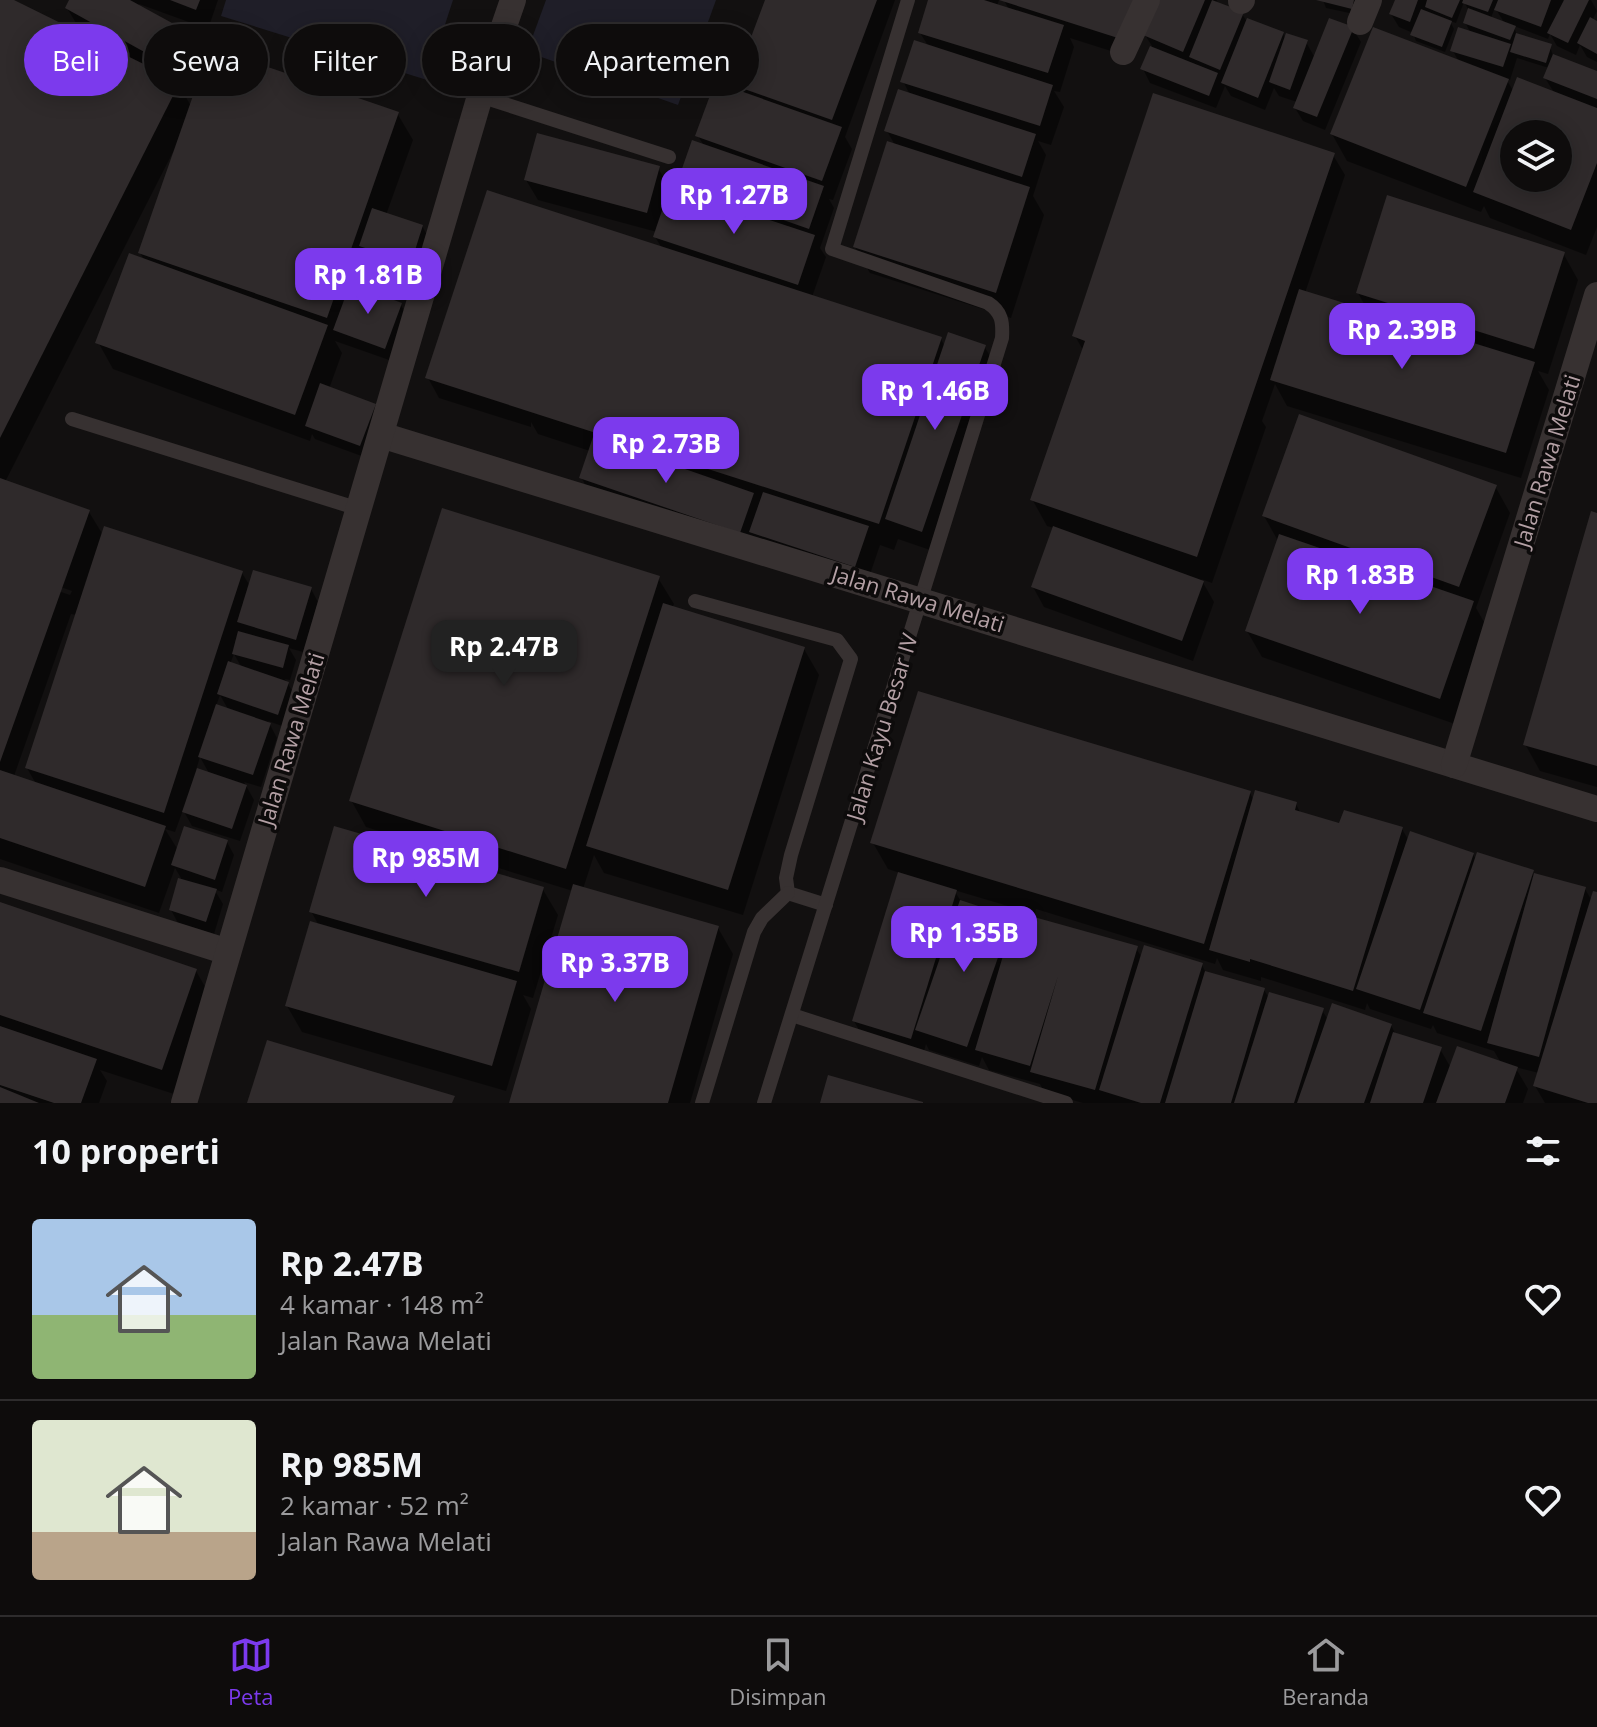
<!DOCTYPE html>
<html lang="id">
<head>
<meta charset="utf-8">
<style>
  :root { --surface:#0e0c0c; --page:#1c1a1a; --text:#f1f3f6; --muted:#9b9b9d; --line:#2e2c2d; --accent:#7c3aed }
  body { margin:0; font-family:"Open Sans",sans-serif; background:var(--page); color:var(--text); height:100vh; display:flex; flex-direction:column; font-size:30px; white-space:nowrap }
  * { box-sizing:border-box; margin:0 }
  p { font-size:26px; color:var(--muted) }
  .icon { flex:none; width:44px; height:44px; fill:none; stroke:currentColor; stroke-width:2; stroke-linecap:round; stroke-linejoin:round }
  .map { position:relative; height:1103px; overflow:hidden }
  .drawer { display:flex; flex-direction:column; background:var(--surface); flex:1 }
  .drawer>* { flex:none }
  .guide { position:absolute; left:24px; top:24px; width:800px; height:72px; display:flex; gap:16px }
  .tools { position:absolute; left:1500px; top:120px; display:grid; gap:16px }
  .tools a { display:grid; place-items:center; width:72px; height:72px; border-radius:50%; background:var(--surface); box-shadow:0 4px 20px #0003,0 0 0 2px var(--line); font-size:40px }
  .price { position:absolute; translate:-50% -68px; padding:0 18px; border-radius:16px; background:var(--accent); color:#fff; font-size:26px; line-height:52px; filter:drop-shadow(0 2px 4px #0008) }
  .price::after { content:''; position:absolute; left:50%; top:48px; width:24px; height:18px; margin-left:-12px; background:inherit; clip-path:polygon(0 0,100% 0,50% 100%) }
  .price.selected { background:#222; color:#fff }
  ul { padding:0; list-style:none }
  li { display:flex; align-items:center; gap:24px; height:200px; padding:0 32px }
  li+li { border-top:2px solid var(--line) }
  li span { display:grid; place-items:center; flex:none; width:224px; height:160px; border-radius:8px; color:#555 }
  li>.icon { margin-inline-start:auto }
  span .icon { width:96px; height:96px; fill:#fffc; stroke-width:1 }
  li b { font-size:34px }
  h2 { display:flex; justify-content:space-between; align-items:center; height:96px; padding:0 32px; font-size:34px }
  .pill { padding:0 28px; border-radius:36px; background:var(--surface); box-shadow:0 4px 20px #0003,0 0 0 2px var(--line); font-size:28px; line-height:72px }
  .pill.selected { background:var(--accent); color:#fff }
  .tabs { display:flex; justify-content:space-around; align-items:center; height:112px; border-top:2px solid var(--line); background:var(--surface); font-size:22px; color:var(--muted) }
  .tabs a { display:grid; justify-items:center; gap:4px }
  .tabs .selected { color:var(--accent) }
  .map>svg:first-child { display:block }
</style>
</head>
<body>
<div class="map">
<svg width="1597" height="1103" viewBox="0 0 1597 1103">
  <rect width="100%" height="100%" fill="#121010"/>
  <g fill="#1f1e28">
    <path d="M226,0h227l-26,80 -206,-64z"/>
    <path d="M546,0h170l-38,105 -151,-53z"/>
  </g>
  <g fill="#0007" fill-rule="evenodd">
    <path d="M0,0h10l116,58 2,-3 -49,-27 -12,-20 5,-8h146l-10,29 -69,-25 -1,2 54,31 12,20 -17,30 -10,-5 14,24 206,7 16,27 -27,75 36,11 8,14 -12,35 -47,-15 -11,30 41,15 7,13 -16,43 -57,-20 7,12 -13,36 45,17 8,13 -15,39 -52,-19 -3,-5 -2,7 -197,-72 -15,-27 47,-81 -5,-8 35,-100 -2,-1 -168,330 84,30 14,23 139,38 8,13 61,3 7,13 -15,50 -14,-4 7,12 -6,20 -5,-1 11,18 -11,30 -17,-6 9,17 -16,49 -17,-5 10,18 -14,41 -48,-15 -9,-16 -8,22 -10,-3 13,21 49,-8 7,13 -12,37 -8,-3 9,15 -9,30 -36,-11 -7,-13 10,-32 -6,-10 -16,45 -159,-54v-288l70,24 2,-4 -72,-25zM71,614l6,1 -50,153 9,16 -22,-8zM234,654l8,14 -12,-4zM220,695l9,16 -13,-5zM200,757l10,18 -14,-5z"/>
    <path d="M766,0h129l-50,137 7,12 -19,51 -4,-1 5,9 -14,40 6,9 -14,40 129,42 4,8 39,-1 12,20 -63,185 -35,-12 -4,11 -14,-5 -14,41 -273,-88 -12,-21 9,-26 -52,-17 -7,-12v5l-92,-29 -11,-20 234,-130 -7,-11 2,-5 -119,-32 -12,-20 132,-12 12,20 16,7 -7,-12 25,-37 -6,-10 43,-42 -5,-10z"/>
    <path d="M931,0h68l-2,6 12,4 -5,-10h136l-7,58 -63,-20 4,9 -14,45 -6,-1 10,16 -13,38 -13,-4 8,14 -13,41 11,19 -33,103 -141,-45 -15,-26 40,-102 -8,-14 23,-36 -7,-14 26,-34 -9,-14z"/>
    <path d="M1160,0h57l-1,3 26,11 4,6 37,14 3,6 20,2 9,16 38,-29 8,13 -36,88 -22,-9 -8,-13 2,-6 -18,-6 -5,-8 -9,22 -34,-14 -6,-10 -9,22 -66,-25 -7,-14 9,-23 -7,-11z"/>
    <path d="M1323,0h35l-4,14 -28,-6z"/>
    <path d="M1397,0h166l2,2 1,-2h25l6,11 -5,10 5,2v39l-10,-5 -7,-12 -4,10 -19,-9 -7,-12 -2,5 -34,-13 3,10 33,10 3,10 44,17v154l-11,28 -96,-37 -6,-12 -3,6 -134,-51 -15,-27 127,-72 -6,-11 18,-17 -6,-12 3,-13 -4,-7 -8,21 -6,-2 4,8 -9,23 -29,-11 -3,-8 -14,-6 -8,-13zM1495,7l2,4 8,13 -14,-6zM1517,58l32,10 -4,10 10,16 -41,-2 -8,-13 4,1zM1514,134h44v44h-44z"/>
    <path d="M1333,155l12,20 -40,118 64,20 -11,-20 205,-40 15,27 -30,94 -10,-3 11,19 -28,88 -234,-72 -12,-22 -13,37 4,6 -54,156 -11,-4 13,23 -21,59 -149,-54 -11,-20 21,-59 -7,-2 -15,-27 52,-147 -9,-16z"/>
    <path d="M1495,486l15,27 -34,95 12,21 -33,95 -193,-67 -15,-26 31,-90 -14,-25z"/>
    <path d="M1597,515v272l-57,-16 -15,-27z"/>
    <path d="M658,578l16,26 -2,4 132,41 15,26 -76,240 -139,-42 -10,-18 -11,34 135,39 15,26 -43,149h-179l62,-212 -207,-64 -15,-27z"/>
    <path d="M1250,793l4,8 42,3 5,10 40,11 61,4 7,12 64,13 3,6 56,12 2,3 51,14 7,12 5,-7v209h-52l-10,-17 4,-13 -24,-6 13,22 -5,14h-440l-39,-11 -4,-8 -51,-14 -7,-13 -3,9 -50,-16 -3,-6 -4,14 -57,-17 -11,-20 46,-148 -12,-4 -15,-26zM954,890l81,24 1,-5 179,55 2,-6 6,12 38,11v-4l104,33 2,-7 3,6 61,20 2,-4 4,8 57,18 7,12 -50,5 -11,-19 -44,-14 -5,-10 -63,-5 -6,-10 -53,-12 -5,-8 -58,-17 -4,-8 -60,-7 -6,-10 -122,-22 -4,-7 -48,-16z"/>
    <path d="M542,888l16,27 -25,83 -10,-3 8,14 -25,82 -204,-59 -15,-26 32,-80 -8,-15z"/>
    <path d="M0,904l196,67 15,26 -34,98 -77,-25 7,11 -8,22h-99z"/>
  </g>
  <g fill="#2f2a2b" fill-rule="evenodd">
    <path d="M0,0h14l166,82 -180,356z"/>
    <path d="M69,0h61l64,35 -19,34 -110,-61z"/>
    <path d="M170,0h30l-4,10z"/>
    <path d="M765,0h112l-45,120 -99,-35z"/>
    <path d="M928,0h56l80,25 -16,48 -130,-40z"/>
    <path d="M999,0h135l-13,39z"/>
    <path d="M1157,0h48l-22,52 -40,-17z"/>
    <path d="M1212,0l32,12 -24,58 -31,-13z"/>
    <path d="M1316,0h38l-2,9z"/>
    <path d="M1395,0h23l-8,22 -21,-8z"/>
    <path d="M1427,0h33l-8,18 -27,-11z"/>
    <path d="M1463,0h30l-5,12 -26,-9z"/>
    <path d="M1498,0h53l-10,27 -47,-17z"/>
    <path d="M1564,0h25l-21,43 -21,-10z"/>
    <path d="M1468,8l48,18 -6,14 -47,-17z"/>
    <path d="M1421,9l31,12 -10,26 -32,-12z"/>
    <path d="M1590,17l7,4v33l-20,-11z"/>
    <path d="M1247,18l37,14 -26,66 -37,-15z"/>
    <path d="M1329,18l25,9 -37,90 -24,-9z"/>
    <path d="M1373,27l136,52 -43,108 -136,-53z"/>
    <path d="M1458,27l53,17 -8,23 -53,-16z"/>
    <path d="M1286,33l22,7 -18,50 -21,-8z"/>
    <path d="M1516,33l36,11 -6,19 -36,-11z"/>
    <path d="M914,40l139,45 -13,41 -140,-44z"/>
    <path d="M1150,46l68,27 -9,23 -69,-27z"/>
    <path d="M210,47l189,65 -72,206 -189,-65z"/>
    <path d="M1553,54l44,17v28l-54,-21z"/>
    <path d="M1517,77l80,31v55l-26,67 -98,-38zM1514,134h44v44h-44z"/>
    <path d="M715,82l127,45 -20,54 -127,-45z"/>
    <path d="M898,89l138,45 -14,43 -138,-46z"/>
    <path d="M1153,93l182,60 -138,404 -167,-57 55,-159 -13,-5z"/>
    <path d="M537,133l123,33 -13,47 -123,-33z"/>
    <path d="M692,140l132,46 -15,43 -132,-46z"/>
    <path d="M887,141l143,46 -34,106 -143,-46z"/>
    <path d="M670,187l145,48 -17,50 -145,-48z"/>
    <path d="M487,190l455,147 -63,187 -454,-146z"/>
    <path d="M1387,195l178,57 -31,97 -178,-56z"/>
    <path d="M372,208l51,17 -12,38 -52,-17z"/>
    <path d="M129,253l199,72 -33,90 -200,-72z"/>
    <path d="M350,284l52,19 -17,46 -52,-19z"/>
    <path d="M1299,289l236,73 -29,91 -236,-73z"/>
    <path d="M948,332l38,13 -64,187 -37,-13z"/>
    <path d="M320,383l56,21 -16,42 -55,-20z"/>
    <path d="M1299,414l198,71 -38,102 -197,-71z"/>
    <path d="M593,437l161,56 -14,40 -161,-55z"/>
    <path d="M0,478l90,32 -90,252z"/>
    <path d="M763,492l106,34 -14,41 -106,-35z"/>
    <path d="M442,508l218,68 -94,293 -217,-68z"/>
    <path d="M1591,511l6,2v253l-74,-21z"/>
    <path d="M104,526l139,45 -79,242 -139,-45z"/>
    <path d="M1053,526l151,55 -22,60 -151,-54z"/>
    <path d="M1279,534l195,67 -34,98 -195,-68z"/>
    <path d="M253,570l59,17 -16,53 -59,-18z"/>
    <path d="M663,603l142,44 -77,243 -142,-44z"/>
    <path d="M238,631l51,14 -6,23 -51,-14z"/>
    <path d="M228,661l61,21 -11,33 -61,-21z"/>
    <path d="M918,691l333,100 -47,153 -334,-101z"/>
    <path d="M216,704l55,19 -18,52 -55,-18z"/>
    <path d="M197,768l50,17 -15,44 -50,-17z"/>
    <path d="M0,770l166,56 -21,61 -145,-49z"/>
    <path d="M1255,790l42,12 -2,8 44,13 5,-13 59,17 -50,164 -103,-32v3l-41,-12z"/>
    <path d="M184,826l44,14 -13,40 -44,-15z"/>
    <path d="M334,826l210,61 -25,85 -210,-60z"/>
    <path d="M1410,831l64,22 -54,157 -64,-21z"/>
    <path d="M1477,852l57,18 -53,161 -58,-18z"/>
    <path d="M898,872l59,18 -46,149 -59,-18z"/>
    <path d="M1534,873l52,14 -47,170 -52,-14z"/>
    <path d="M178,878l39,11 -11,33 -37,-12z"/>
    <path d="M573,884l146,42 -51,177h-159z"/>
    <path d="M1593,891l4,1v211h-9l-55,-17z"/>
    <path d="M960,900l52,17 -45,130 -52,-17z"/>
    <path d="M0,902l197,67 -35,101 -162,-55z"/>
    <path d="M1016,912l122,34 -43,144 -65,-18 28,-96 -28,90 -55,-16z"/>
    <path d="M310,921l207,60 -25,85 -207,-60z"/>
    <path d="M1144,945l59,18 -43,140h-19l-42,-13z"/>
    <path d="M1205,971l60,17 -34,115h-66z"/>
    <path d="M1269,992l55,16 -30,95h-60z"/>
    <path d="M1332,1003l60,21 -28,79h-67z"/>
    <path d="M0,1026l97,33 -16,44h-27l-54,-18z"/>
    <path d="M1393,1032l49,15 -19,56h-53z"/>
    <path d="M267,1040l188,56 -3,7h-205z"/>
    <path d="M1457,1046l61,21 -13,36h-69z"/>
    <path d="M828,1075l95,27v1h-103z"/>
    <path d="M0,1087l39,16h-39z"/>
  </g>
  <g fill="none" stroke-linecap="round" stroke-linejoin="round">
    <g stroke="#373131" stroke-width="14">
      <path d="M480,96l189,61"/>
      <path d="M72,419l287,90"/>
      <path d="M695,601l142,39 14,19 -60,196 -5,23 2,15 38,12"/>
      <path d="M792,1015l274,88"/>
      <path d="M702,1103l52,-171 8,-14 26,-25"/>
      <path d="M764,1103l238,-765c1,-16 0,-26 -14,-35l-156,-54 76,-249"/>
    </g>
    <g stroke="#373131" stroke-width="26">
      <path d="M1241,1l1,-1"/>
      <path d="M1360,22l9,-22"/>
      <path d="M1123,52l24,-52"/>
      <path d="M381,435l1216,374"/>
      <path d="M1454,765l143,-470"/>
      <path d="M0,880l228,72"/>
      <path d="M184,1103l296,-1007 33,-96"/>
    </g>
  </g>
  <g text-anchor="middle" stroke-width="7" stroke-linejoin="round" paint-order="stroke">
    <g font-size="22" fill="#b4a0a5" stroke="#0d0b0b">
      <text transform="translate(1547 461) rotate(-73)" y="8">Jalan Rawa Melati</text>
      <text transform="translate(918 599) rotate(17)" y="8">Jalan Rawa Melati</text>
      <text transform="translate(882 727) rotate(-73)" y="8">Jalan Kayu Besar IV</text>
      <text transform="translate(291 739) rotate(-73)" y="8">Jalan Rawa Melati</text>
    </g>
  </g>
</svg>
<div class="tools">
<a><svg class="icon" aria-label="layers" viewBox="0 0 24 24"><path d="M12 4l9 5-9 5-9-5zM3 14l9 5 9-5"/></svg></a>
</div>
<b class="price" style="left:734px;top:236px">Rp 1.27B</b>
<b class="price" style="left:368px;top:316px">Rp 1.81B</b>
<b class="price" style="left:1402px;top:371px">Rp 2.39B</b>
<b class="price" style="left:935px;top:432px">Rp 1.46B</b>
<b class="price" style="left:666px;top:485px">Rp 2.73B</b>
<b class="price" style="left:1360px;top:616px">Rp 1.83B</b>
<b class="price selected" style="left:504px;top:688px">Rp 2.47B</b>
<b class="price" style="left:426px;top:899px">Rp 985M</b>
<b class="price" style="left:964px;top:974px">Rp 1.35B</b>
<b class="price" style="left:615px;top:1004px">Rp 3.37B</b>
<div class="guide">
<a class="pill selected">Beli</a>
<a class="pill">Sewa</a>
<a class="pill">Filter</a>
<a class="pill">Baru</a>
<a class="pill">Apartemen</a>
</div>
</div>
<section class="drawer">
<h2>10 properti<svg class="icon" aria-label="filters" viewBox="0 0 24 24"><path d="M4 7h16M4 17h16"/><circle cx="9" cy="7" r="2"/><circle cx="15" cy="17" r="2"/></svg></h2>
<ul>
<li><span style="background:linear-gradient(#a9c7e8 60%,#8fb573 0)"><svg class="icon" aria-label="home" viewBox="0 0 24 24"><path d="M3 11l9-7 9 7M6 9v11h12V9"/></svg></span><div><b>Rp 2.47B</b><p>4 kamar · 148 m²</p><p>Jalan Rawa Melati</p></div><svg class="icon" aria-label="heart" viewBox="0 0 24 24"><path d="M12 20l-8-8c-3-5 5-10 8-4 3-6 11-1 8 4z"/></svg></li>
<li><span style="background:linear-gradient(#dfe7d0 70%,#b9a48a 0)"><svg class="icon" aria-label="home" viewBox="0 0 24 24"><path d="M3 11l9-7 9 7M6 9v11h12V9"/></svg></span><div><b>Rp 985M</b><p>2 kamar · 52 m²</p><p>Jalan Rawa Melati</p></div><svg class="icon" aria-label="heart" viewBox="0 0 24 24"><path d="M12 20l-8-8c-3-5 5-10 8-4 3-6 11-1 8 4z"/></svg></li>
</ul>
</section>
<nav class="tabs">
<a class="selected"><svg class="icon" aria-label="map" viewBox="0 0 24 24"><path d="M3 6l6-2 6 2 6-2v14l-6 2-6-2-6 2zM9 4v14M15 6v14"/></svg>Peta</a>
<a><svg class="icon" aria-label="saved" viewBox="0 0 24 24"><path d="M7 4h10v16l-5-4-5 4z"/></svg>Disimpan</a>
<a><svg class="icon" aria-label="home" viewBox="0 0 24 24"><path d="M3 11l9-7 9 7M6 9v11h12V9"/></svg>Beranda</a>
</nav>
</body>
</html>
